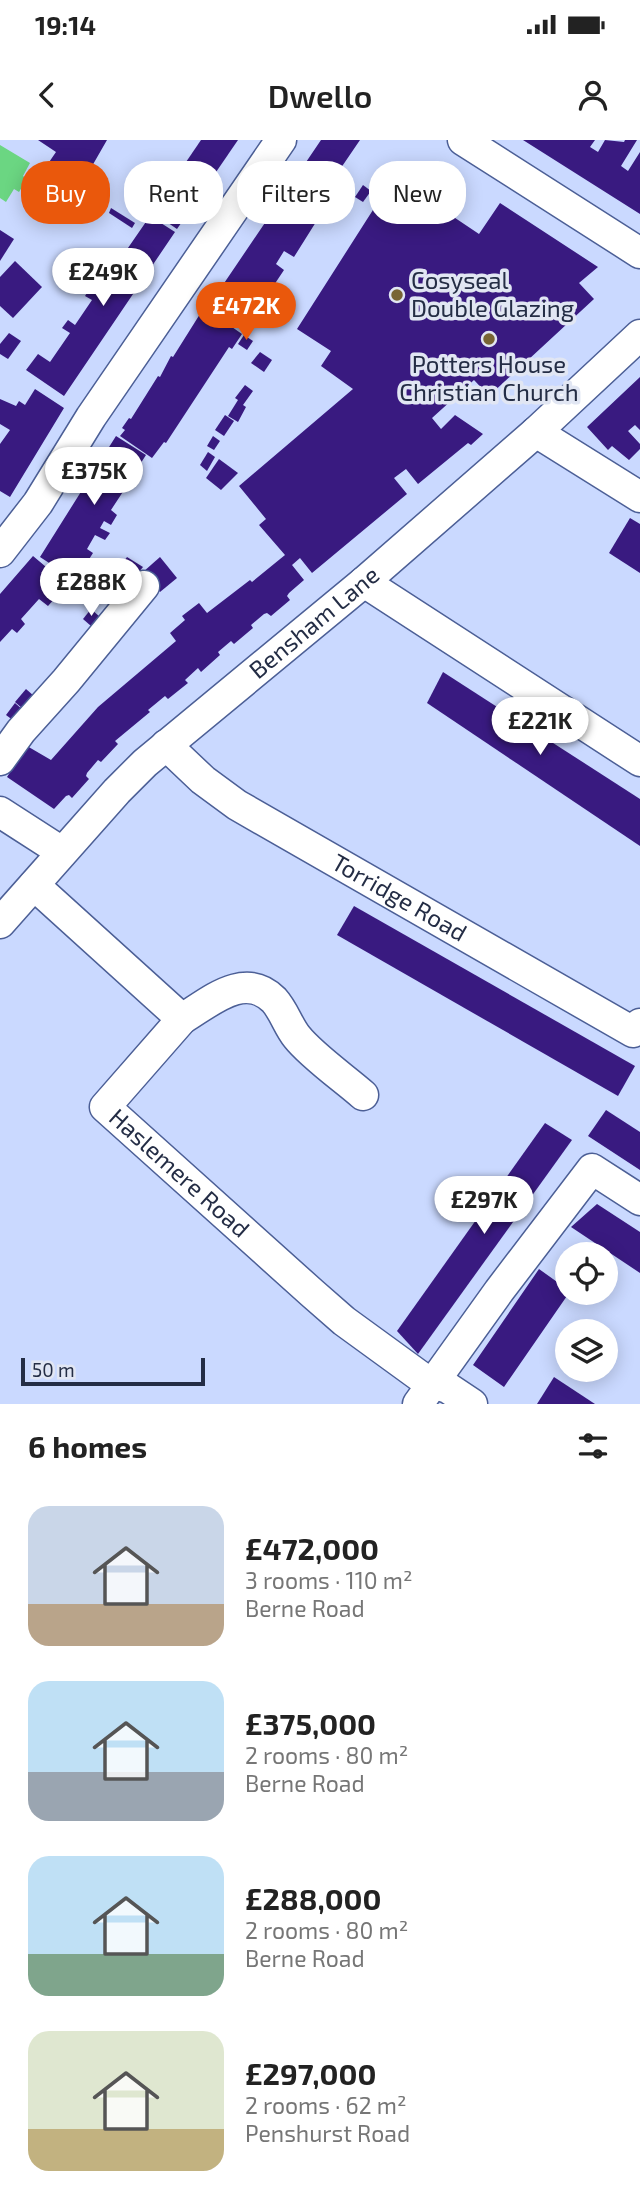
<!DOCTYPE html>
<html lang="en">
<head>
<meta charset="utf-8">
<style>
  :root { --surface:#fff; --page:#f6f6f6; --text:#222; --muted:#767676; --accent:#ea580c }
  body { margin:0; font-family:"Exo 2",sans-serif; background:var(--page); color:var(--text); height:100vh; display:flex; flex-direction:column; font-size:26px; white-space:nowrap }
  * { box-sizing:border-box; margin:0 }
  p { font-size:23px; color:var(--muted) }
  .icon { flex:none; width:38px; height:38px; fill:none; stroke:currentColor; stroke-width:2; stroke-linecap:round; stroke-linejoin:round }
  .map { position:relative; height:1264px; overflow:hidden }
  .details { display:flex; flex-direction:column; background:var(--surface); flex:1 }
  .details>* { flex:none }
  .guide { position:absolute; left:21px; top:21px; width:598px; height:63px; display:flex; gap:14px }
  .tools { position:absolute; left:555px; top:1102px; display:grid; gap:14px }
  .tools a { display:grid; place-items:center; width:63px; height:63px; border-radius:50%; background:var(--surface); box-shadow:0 4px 18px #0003; font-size:35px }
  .scale { position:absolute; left:21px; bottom:18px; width:184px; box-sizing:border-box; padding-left:7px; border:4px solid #242d45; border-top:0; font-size:19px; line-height:24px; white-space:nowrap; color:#242d45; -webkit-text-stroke:5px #e1e6f3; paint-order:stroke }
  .price { position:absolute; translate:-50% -60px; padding:0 16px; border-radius:24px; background:#fff; color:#222; font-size:23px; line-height:46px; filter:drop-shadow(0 2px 4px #0008) }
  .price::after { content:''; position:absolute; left:50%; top:42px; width:21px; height:16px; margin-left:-10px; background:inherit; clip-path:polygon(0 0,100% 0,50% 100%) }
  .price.active { background:var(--accent); color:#fff }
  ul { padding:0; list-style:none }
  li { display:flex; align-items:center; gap:21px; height:175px; padding:0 28px }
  li span { display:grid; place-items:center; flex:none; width:196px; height:140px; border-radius:21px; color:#555 }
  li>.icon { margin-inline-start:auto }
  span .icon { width:84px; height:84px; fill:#fffc; stroke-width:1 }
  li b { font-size:30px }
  h2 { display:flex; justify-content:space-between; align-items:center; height:84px; padding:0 28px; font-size:30px }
  .chip { padding:0 24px; border-radius:28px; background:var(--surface); box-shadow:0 4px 18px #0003; font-size:24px; line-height:63px }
  .chip.active { background:var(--accent); color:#fff }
  .status { display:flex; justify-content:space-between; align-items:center; height:49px; padding:0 35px; background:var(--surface); direction:ltr }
  .status svg { height:19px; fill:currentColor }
  header { display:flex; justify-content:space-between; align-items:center; height:91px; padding:0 28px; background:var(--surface); font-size:32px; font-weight:600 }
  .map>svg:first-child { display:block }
</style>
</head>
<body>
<div class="status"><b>19:14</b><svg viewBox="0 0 49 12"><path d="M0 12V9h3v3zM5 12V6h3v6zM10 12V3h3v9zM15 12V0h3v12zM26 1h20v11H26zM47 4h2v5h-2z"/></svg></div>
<header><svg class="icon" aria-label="back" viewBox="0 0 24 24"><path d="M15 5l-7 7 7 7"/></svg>Dwello<svg class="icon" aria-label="person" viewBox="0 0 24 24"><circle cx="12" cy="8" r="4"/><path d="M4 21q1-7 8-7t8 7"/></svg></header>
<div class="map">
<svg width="640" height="1264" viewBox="0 0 640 1264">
  <rect width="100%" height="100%" fill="#cad9ff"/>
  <path fill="#6bd682" d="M0,5l30,18 -7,13 4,3 -8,13 -5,-3 -8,13 -6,-4z"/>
  <g fill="#391a80">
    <path d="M38,0h69l-31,54 -33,-23 13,-19z"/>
    <path d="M201,0h37l-61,89 -25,-17z"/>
    <path d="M321,0h39l-30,44 9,7 -11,17 -2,-2 -32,51 -10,-6 -8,13 8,6 -14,21 -8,-6 -12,16 8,6 -11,18 -35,-24z"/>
    <path d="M523,0h72l-5,7 8,5 7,-12 19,2 1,-2h12l-16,26 7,5 12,-19v62z"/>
    <path d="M394,37l85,57 21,-31 98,64 -19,16 15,16 -105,97 -15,-16 -42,38 9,11 14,-14 28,19 -12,11 -3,-2 -50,41 -12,-15 -12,9 13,16 -95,79 -12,-15 -8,7 12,15 -15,13 -2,3 3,4 -19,16 -4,-3 -3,1 -13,11 2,3 -19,16 -3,-3 -13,11 2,3 -19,17 -3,-4 -13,12 3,3 -20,16 -3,-3 -17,14 2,2 -35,29 3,3 -17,18 -3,-2 -11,13 -1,3 3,3 -17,19 -3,-3 -3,1 -12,13 -47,-32 20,-31 24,14 47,-53 78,-66 -6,-8 15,-13 -3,-4 17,-13 8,10 43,-33 2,2 33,-27 -26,-30 7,-6 -27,-33 114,-97 -32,-23 10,-15 -34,-22z"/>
    <path d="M363,45l8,6 -8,11 -8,-5z"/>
    <path d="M111,68l24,15 -3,5 -23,-15z"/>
    <path d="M150,76l25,16 -111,164 -38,-26 12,-16 12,8 20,-29 -8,-5 6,-8 7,5 17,-25 -7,-4 13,-20 7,5 9,-13 -7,-5 5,-6 7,4z"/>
    <path d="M0,90l14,9 -14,22z"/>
    <path d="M15,121l27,26 -29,31 -13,-12v-29z"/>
    <path d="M206,169l36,25 -10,15 -3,-2 -63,96 -2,-1 -12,16 -32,-22 5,-6 -3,-2 7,-10 2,1 27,-43 2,1 11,-21 2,1 27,-43 2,1z"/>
    <path d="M9,193l12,8 -13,18 -8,-5v-10z"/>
    <path d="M244,195l9,6 -6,9 -9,-6z"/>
    <path d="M260,212l12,8 -8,12 -13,-9z"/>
    <path d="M640,237v53l-5,-5 -7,6 12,13v5l-11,11 -17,-14 -4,4 -21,-23z"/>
    <path d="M245,245l8,6 -10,14 3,2 -8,15 -10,-6 10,-16 -3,-2z"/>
    <path d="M35,249l29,19 -54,89 -10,-6v-47l10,-14 -10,-6v-25l16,7 3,-5 6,4z"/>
    <path d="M225,275l9,6 -10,15 -9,-6z"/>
    <path d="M116,296l30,19 -11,17 6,4 -5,9 -6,-4 -19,29 6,5 -6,10 -7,-4 -4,7 10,5 -5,7 -10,-5 -8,14 6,4 -7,11 -6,-4 -11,16 -29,-19z"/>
    <path d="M213,296l7,5 -6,9 -7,-4z"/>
    <path d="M208,312l7,5 -8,14 -7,-6z"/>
    <path d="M219,319l19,14 -17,17 -15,-12z"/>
    <path d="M630,378l10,6v49l-31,-20z"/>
    <path d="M33,416l25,21 -2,2 9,8 -17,19 -9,-7 -18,20 4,5 -8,9 -5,-4 -12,13v-48z"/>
    <path d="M127,417l16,10 -14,17 -14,-10z"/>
    <path d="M160,417l17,21 -17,14 -17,-20z"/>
    <path d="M91,469l9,8 -9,9 -8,-7z"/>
    <path d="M443,532l197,127v47l-213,-143z"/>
    <path d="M26,549l8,7 -11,13 -8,-7z"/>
    <path d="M15,563l8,7 -9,11 -8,-6z"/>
    <path d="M354,766l281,160 -17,30 -281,-161z"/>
    <path d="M606,970l34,22v38l-52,-34z"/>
    <path d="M545,983l27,17 -154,214 -21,-23z"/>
    <path d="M597,1064l43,28v41l-69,-46z"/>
    <path d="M539,1129l28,20v4h2l-65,94 -31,-22z"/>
    <path d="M554,1237l41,27h-58z"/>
  </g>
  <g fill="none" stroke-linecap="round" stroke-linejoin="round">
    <g stroke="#4c5f96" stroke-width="33">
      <g id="minor">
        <path d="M463,0l177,113"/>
        <path d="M536,292l104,65"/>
        <path d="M0,412l38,-49 53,-86 190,-277"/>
        <path d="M364,442l276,179"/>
        <path id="s1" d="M166,605l37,35 34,25 396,227 7,-8"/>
        <path d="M0,620l21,-29 45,-50 78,-95"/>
        <path d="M0,672l62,40"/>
        <path id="s2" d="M34,745l148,134 -77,88 207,186 32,28 77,56 11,6 16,5 24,16"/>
        <path id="s3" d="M0,783l117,-132 28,-28 219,-181 172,-150 104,-97"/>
        <path d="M182,879c27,-16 62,-49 92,-19 10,11 14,26 23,37 15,19 48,42 66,58"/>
        <path d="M418,1264l81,-113 93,-122 48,31"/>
      </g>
    </g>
    <use href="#minor" stroke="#fff" stroke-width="30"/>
  </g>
  <g fill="#786534" stroke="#e1e6f3" stroke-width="2.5">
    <circle cx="397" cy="155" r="7"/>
    <circle cx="489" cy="199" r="7"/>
  </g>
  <g text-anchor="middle" stroke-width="7" stroke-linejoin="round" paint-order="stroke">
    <g font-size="24" fill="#242d45" stroke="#e1e6f3" text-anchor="start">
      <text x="411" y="149">Cosyseal<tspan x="411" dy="28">Double Glazing</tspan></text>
      <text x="489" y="233" text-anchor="middle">Potters House<tspan x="489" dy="28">Christian Church</tspan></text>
    </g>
    <g font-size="24" fill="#242d45" stroke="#e1e6f3">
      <text dy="8" stroke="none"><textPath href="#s3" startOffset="436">Bensham Lane</textPath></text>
      <text dy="8" stroke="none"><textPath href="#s1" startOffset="280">Torridge Road</textPath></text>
      <text dy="8" stroke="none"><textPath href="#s2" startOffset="416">Haslemere Road</textPath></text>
    </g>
  </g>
</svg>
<div class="tools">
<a><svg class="icon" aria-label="locate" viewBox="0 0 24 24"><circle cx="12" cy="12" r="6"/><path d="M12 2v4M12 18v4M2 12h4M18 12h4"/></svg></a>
<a><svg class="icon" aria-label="layers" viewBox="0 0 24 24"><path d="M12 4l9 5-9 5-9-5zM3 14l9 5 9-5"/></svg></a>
</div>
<div class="scale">50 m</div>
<b class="price" style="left:103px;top:168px">£249K</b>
<b class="price active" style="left:246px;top:202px">£472K</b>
<b class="price" style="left:94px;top:367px">£375K</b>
<b class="price" style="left:91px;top:478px">£288K</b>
<b class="price" style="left:540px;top:617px">£221K</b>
<b class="price" style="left:484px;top:1096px">£297K</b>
<div class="guide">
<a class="chip active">Buy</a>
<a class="chip">Rent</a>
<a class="chip">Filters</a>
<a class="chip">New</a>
</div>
</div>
<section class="details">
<h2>6 homes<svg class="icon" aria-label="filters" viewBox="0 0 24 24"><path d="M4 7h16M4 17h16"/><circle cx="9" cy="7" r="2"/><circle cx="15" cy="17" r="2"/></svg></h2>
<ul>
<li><span style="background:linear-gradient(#c9d6e8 70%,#b9a48a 0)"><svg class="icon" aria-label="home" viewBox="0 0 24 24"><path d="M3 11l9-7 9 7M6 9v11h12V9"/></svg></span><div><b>£472,000</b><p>3 rooms · 110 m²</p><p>Berne Road</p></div></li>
<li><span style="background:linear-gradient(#bfe0f5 65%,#9aa5b1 0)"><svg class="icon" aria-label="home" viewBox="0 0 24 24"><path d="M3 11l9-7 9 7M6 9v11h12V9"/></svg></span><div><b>£375,000</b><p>2 rooms · 80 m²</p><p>Berne Road</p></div></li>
<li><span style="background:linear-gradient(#bfe0f5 70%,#7fa58c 0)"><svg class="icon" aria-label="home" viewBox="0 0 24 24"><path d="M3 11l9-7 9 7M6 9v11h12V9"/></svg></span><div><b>£288,000</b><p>2 rooms · 80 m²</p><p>Berne Road</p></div></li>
<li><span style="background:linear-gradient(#dfe7d0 70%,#c2b280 0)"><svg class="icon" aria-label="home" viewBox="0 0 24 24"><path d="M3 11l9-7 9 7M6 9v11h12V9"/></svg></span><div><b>£297,000</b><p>2 rooms · 62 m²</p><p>Penshurst Road</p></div></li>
</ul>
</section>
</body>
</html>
